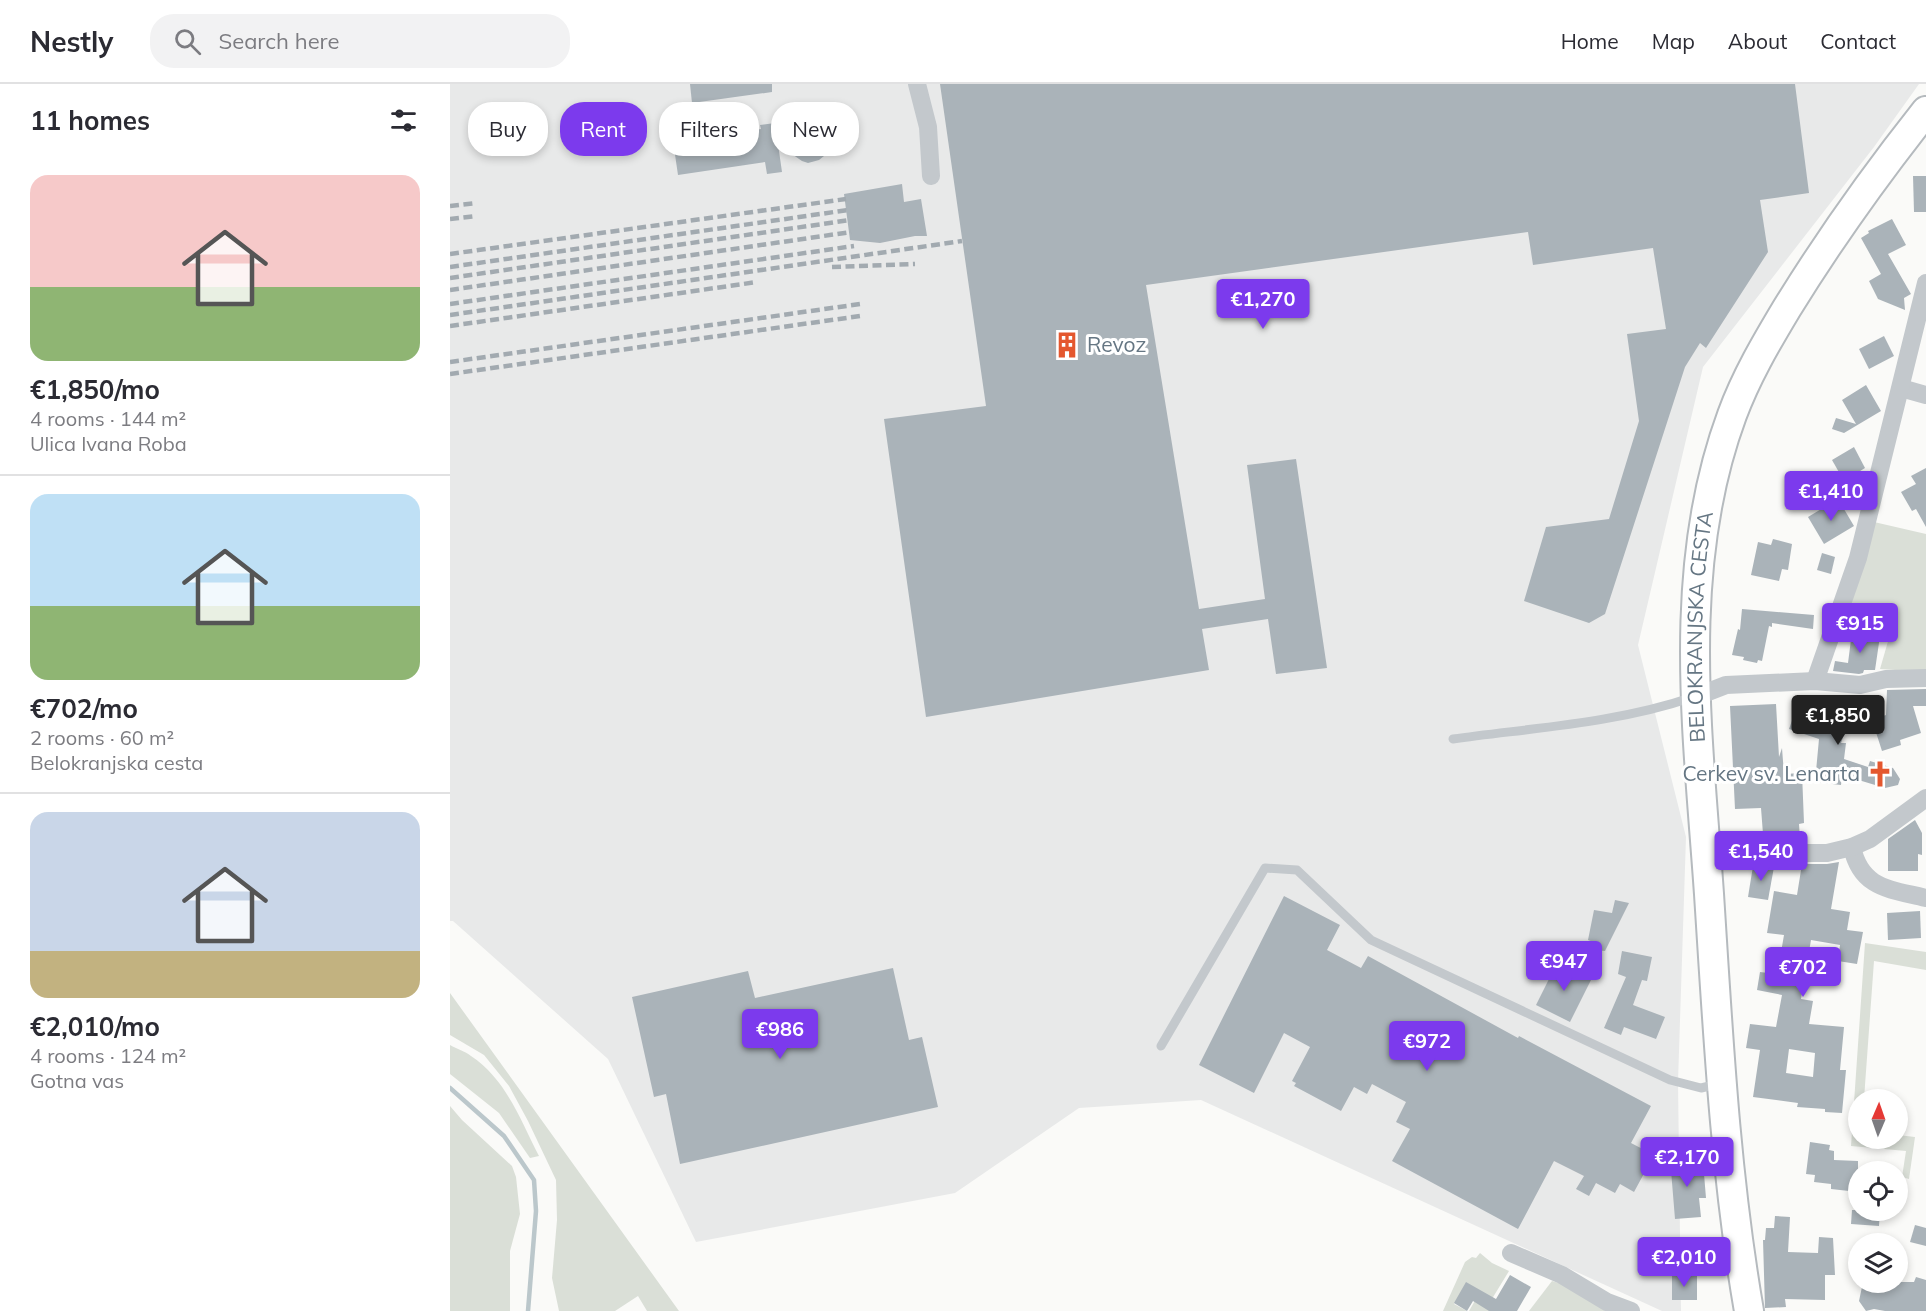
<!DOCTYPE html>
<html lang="en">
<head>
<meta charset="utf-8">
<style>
  :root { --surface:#fff; --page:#f2f2f3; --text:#2b2b33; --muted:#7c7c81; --line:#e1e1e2; --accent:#7c3aed }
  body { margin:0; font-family:Mulish,sans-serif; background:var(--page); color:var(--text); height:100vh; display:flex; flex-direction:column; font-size:22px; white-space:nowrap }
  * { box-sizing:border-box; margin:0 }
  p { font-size:20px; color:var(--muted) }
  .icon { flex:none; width:33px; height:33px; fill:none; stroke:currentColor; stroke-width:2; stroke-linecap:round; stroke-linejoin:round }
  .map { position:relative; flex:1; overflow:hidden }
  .details { display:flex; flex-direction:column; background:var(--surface); width:450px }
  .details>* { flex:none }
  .hud { position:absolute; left:18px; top:18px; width:570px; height:54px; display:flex; gap:12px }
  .needle { width:39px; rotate:2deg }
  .controls { position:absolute; left:1398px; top:1005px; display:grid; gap:12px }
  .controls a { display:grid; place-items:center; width:60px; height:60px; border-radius:50%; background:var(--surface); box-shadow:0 3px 9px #0003; font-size:30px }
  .price { position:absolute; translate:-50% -51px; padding:0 14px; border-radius:6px; background:var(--accent); color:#fff; font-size:20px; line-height:39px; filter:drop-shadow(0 2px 3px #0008) }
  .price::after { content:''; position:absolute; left:50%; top:36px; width:18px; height:14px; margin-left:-9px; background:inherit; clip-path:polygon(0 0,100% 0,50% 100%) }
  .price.selected { background:#222; color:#fff }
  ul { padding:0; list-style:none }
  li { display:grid; align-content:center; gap:12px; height:318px; padding:0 30px }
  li+li { border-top:2px solid var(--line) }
  li span { display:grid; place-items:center; height:186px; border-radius:18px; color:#555 }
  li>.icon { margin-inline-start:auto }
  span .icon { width:108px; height:108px; fill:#fffc; stroke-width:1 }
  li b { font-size:26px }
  h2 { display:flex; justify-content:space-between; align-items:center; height:72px; padding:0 30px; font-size:26px }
  .pill { padding:0 21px; border-radius:24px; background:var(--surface); box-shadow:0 3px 9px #0003; font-size:21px; line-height:54px }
  .pill.selected { background:var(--accent); color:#fff }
  header { display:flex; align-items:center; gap:36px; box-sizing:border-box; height:84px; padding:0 30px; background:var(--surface); border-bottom:2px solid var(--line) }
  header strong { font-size:28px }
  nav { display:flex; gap:33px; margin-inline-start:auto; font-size:21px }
  .search { width:420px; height:54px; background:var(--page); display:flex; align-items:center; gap:15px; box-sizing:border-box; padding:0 21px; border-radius:24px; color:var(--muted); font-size:22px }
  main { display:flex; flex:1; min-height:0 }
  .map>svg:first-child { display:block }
</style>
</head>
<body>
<header>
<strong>Nestly</strong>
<div class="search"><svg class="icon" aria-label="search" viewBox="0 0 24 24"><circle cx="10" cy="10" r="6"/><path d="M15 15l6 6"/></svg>Search here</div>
<nav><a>Home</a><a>Map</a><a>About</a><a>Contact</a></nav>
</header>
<main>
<section class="details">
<h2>11 homes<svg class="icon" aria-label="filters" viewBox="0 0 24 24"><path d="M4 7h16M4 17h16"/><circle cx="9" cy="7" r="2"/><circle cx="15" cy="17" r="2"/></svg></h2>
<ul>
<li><span style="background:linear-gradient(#f6c9c9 60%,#8fb573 0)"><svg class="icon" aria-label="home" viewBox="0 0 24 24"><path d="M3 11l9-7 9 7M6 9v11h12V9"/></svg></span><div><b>€1,850/mo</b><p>4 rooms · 144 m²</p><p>Ulica Ivana Roba</p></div></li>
<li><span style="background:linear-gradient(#bfe0f5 60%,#8fb573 0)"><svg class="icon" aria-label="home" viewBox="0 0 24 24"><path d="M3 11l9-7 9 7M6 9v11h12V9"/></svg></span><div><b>€702/mo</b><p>2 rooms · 60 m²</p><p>Belokranjska cesta</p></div></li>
<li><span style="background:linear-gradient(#c9d6e8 75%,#c2b280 0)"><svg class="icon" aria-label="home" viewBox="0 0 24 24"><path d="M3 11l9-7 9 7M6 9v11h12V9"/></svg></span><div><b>€2,010/mo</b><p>4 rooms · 124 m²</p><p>Gotna vas</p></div></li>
</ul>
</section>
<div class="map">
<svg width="1476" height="1227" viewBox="0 0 1476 1227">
  <rect width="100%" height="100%" fill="#fafaf8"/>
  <path fill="#e8e9e9" d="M0,0h1469l-45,63 -171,220 -65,278 48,192 -8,245 3,229h-19l-461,-211 -122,8 -124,85 -259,49 -88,-183 -155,-138h-3z"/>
  <g fill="#dadfd7">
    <path d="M1424,438l52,12v138l-46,-3 13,-45 -47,-9z"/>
    <path d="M1415,859l61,9v18l-52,-9 -10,138 -6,1v38h40v-3l17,2 -6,42 -7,-2 4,-26 -55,-5z"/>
    <path d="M0,909l229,318h-32l-9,-15 -23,15h-56l-7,-33 5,-58 -1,-40 -28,-59 -19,-35 -25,-31 -34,-20z"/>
    <path d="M0,961c7,4 15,6 21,11 35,23 50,65 68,100l-9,2 -31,-45 -49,-39z"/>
    <path d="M0,1022l12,14 50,46 4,11 4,37 -10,37v60h-60z"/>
    <path d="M1030,1169l12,10 17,8 -22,36 4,4h-22l11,-19 -13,-9 -13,21 13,7h-24l22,-49 7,-5 4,1z"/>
    <path d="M1102,1197l17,5 40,25h-80z"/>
  </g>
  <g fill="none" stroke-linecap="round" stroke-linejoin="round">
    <path stroke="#bbc7cb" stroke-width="4.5" d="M0,1004l54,48 30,44 2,31 -8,100"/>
  </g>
  <g fill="#aab3b9" fill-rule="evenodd">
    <path d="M240,0h82v8l-80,11z"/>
    <path d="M490,0h855l14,109 -49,7 8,52 -62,96 -6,-5 -15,24 -80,247 -16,9 -65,-22 22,-74 63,-8 30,-98 -12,-87 39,-5 -13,-81 -120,17 -5,-33 -382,53 53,324 66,-10 -18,-134 49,-6 31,209 -51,6 -8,-55 -66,10 7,41 -283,47 -42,-298 102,-13z"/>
    <path d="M325,39l7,49 -15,2 -2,-12 -87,13 -5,-34 88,-12 -1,-4z"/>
    <path d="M360,43l10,4 7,9v5l-3,11 -5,4 -11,3 -6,-2 -19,-13 16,-17z"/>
    <path d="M1463,92h13v36h-12z"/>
    <path d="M452,100l2,18 17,-3 6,37h-12l-35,7 -30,-3 -6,-46z"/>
    <path d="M1442,135l14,26 -18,9 23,40 -7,4 1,12 -27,-11 -9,-18 12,-7 -20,-36 8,-5 -1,-2z"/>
    <path d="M1434,252l10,20 -25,13 -10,-20z"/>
    <path d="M1416,301l15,26 -37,22 -12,-4 4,-11 20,6 -14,-24z"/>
    <path d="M1404,363l11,21 -21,13 -12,-21z"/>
    <path d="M1476,384v59l-10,-18 -4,2 -11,-19 15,-8 -5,-8z"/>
    <path d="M1388,415l16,27 -30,18 -16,-27z"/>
    <path d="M1323,455l19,5 -4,26 -6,-1 -3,12 -28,-6 7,-33 13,3z"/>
    <path d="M1372,469l13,4 -4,17 -14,-4z"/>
    <path d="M1292,525l72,6 -1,14 -41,-6v4l-3,-1 -7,35 -4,-1 -1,3 -14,-3 1,-3 -12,-2 6,-26 2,1z"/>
    <path d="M1402,548l28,4 -5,34h-11l-1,3 -4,1 -26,-3 2,-10 13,2z"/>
    <path d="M1476,605v17h-13l8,27 -21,7 1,5 -19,6 -10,-31 14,-5 1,-25z"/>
    <path d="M1379,613l25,9 -13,37h5l-2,16 24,8 2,-6 23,7 7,11 -2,6 -13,3 -43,-13 -1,10 -26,-3 4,-43 -30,-10 6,-17 10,4 6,-15 14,6z"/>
    <path d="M1326,620l3,53 3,-9 2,26 18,-1 2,50 -5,1 1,15 -30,2 -1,-7h-6l-2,-26 -26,1 -5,-103z"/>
    <path d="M1465,736l7,13v22l-4,-1v17h-30v-32z"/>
    <path d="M1389,778l-8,47 19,3 -3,18 16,2 -6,32 -19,-3 2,-16 -29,-5 -10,59 12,2 -4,23 35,3 -4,43h6l-4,43 -17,-1v-3l-28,-2 1,-4 -45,-6 7,-47 -14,-2 4,-24 26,3 6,-32 -25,-5 3,-18 8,1v-4l10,1 6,-35 -17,-2 7,-42 23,4 5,-31h25zM1339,965l26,4 -2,24 -27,-4z"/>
    <path d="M1309,780l15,3 -6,33 -20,-3 5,-31z"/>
    <path d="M834,812l56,29 -13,25 34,18 7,-12 150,82 1,-2 132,70 -20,37 23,12 -20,37 -14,-8 -5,9 -19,-10 -7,13 -13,-7 8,-13 -30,-15 -36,68 -126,-68 18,-32 -14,-7 10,-20 -34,-18 -5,10 -13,-7 -13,24 -47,-25 2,-3 -4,-2 18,-34 -26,-14 -30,60 -55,-28z"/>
    <path d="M1165,816l14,3 -24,48 -10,-1 1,-7 -8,-3 6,-30 18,3z"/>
    <path d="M1470,827l1,27 -33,2 -1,-27z"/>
    <path d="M1172,867l30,6 -5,24 -5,-1 -9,25 32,12 -9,22 -32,-12 -3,8 -17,-7 22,-51 -8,-3z"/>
    <path d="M1108,877l34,17 -22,44 -34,-17z"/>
    <path d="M443,884l16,72 13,-3 16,70 -258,57 -14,-70 -12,3 -22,-100 116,-26 7,27z"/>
    <path d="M1360,1058l20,3 -1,5 5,1v9l24,1v31l-27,-3v-5l-17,-2 1,-7 -9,-1z"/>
    <path d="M1245,1072l2,19 7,-1 2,24h-7l2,19 -26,2 -5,-61z"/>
    <path d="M1402,1126h28l-1,16 -28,-2z"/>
    <path d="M1325,1132l15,1 -2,35 30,1 1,-16 14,1 2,37h-10v25l-40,-1 1,8 -21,1 -2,-68h2l1,-12h8z"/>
    <path d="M1465,1141l11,3v18l-16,-4z"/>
    <path d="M1060,1191l21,12 -14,24h-28l-16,-10 -6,10 -13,-8 12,-21 30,17z"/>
    <rect x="1222" y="1191" width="25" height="25"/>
    <path d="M1466,1193l10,3v31h-41l-11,-2 -8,2 -7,-10 4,-19h51z"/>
  </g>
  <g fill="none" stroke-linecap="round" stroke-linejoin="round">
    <g stroke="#b5babe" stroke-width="32">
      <g id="primary">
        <path id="s1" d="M1299,1227c-24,-138 -31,-278 -40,-417 -11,-160 -34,-325 23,-479 14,-38 34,-72 55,-107 42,-68 89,-134 139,-197"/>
      </g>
    </g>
    <g stroke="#c3c8cc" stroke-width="9">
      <path d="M1003,655c79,-11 165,-16 240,-42"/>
      <path d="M711,962l104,-178 32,2 74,70 299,140 31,8 17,-4"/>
    </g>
    <g stroke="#c3c8cc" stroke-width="18">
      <path d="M467,0l11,43 3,49"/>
      <path d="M1451,304l25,7"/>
      <path d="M1365,597l43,-123 68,-275"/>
      <path d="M1245,613l31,-12 89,-4 45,4 26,-6 40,-1"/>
      <path d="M1402,763c9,42 38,42 74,51"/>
      <path d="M1256,778l54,-9h67l25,-6 18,-8 56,-41"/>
      <path d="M1061,1169l51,22 45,27 24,9"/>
    </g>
    <use href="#primary" stroke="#fff" stroke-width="28"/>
    <g stroke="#a2aab0" stroke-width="4.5" stroke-dasharray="9 4.5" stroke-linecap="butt">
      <path d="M0,122l26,-3"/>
      <path d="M0,135l26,-3"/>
      <path d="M0,170l396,-55"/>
      <path d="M0,183l398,-57"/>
      <path d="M382,183l83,-3"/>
      <path d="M0,194l400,-58"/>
      <path d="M0,206l401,-58"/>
      <path d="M0,220l404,-58"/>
      <path d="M0,231l512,-74"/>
      <path d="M0,242l307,-44"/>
      <path d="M0,278l410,-58"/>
      <path d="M0,290l410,-58"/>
    </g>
  </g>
  <defs>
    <g id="building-bare" transform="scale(2.07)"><path d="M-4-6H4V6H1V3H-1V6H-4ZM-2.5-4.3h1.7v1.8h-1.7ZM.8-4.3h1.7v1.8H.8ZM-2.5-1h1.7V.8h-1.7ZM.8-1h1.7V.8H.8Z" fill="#e4572e" stroke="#fff" stroke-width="2.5" paint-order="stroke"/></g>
    <g id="church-bare" transform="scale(2.07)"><path d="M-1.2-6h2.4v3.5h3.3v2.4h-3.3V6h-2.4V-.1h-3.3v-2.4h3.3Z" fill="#e4572e" stroke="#fff" stroke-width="2.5" paint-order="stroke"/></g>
  </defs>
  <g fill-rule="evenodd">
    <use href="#building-bare" x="617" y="261"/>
    <use href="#church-bare" x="1430" y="690"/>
  </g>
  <g text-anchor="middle" stroke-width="6" stroke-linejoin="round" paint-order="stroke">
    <g font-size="21" fill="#657683" stroke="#fff" text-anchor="start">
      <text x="637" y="268">Revoz</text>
      <text x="1410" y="697" text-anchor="end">Cerkev sv. Lenarta</text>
    </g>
    <g font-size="21" fill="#657683" stroke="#fff">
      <text dy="7" stroke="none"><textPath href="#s1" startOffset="687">BELOKRANJSKA CESTA</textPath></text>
    </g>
  </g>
</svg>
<div class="controls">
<a><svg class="needle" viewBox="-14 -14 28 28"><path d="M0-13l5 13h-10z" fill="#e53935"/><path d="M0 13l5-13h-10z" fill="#7c7c81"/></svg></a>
<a><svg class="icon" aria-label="locate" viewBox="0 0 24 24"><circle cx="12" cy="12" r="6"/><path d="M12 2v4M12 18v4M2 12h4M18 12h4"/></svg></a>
<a><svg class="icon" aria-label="layers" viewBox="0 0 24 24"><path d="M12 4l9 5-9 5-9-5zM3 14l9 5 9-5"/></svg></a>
</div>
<b class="price" style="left:813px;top:246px">€1,270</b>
<b class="price" style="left:1381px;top:438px">€1,410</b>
<b class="price" style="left:1410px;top:570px">€915</b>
<b class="price selected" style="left:1388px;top:662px">€1,850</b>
<b class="price" style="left:1311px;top:798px">€1,540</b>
<b class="price" style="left:1114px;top:908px">€947</b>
<b class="price" style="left:1353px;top:914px">€702</b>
<b class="price" style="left:330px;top:976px">€986</b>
<b class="price" style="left:977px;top:988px">€972</b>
<b class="price" style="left:1237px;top:1104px">€2,170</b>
<b class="price" style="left:1234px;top:1204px">€2,010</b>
<div class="hud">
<a class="pill">Buy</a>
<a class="pill selected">Rent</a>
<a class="pill">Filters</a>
<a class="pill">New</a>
</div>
</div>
</main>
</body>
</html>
